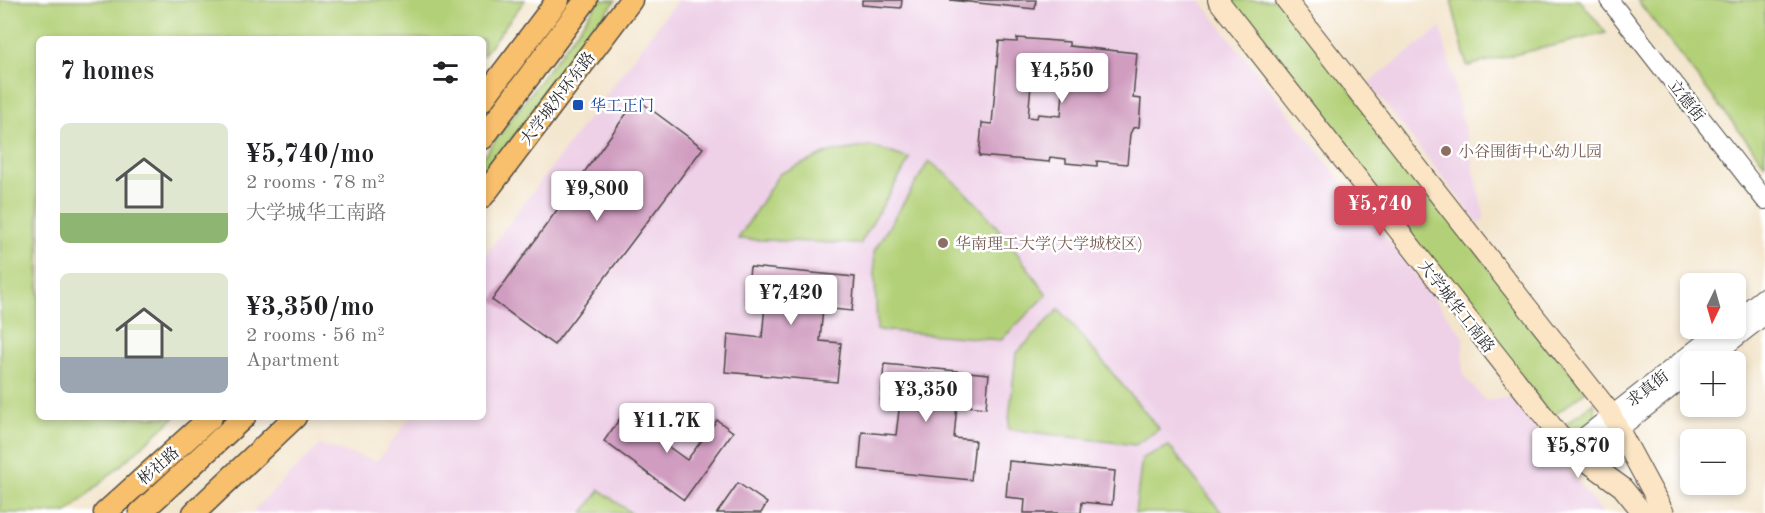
<!DOCTYPE html>
<html lang="en">
<head>
<meta charset="utf-8">
<style>
  :root { --surface:#fff; --page:#f2f2f2; --text:#202124; --muted:#757577; --accent:#d1495b }
  body { margin:0; font-family:"Old Standard TT","Noto Serif SC",serif; background:var(--page); color:var(--text); height:100vh; display:flex; flex-direction:column; font-size:22px; white-space:nowrap }
  * { box-sizing:border-box; margin:0 }
  p { font-size:20px; color:var(--muted) }
  .icon { flex:none; width:33px; height:33px; fill:none; stroke:currentColor; stroke-width:2; stroke-linecap:round; stroke-linejoin:round }
  .map { position:relative; flex:1; overflow:hidden }
  .drawer { position:absolute; left:36px; top:36px; width:450px; height:384px; display:flex; flex-direction:column; background:var(--surface); border-radius:9px; box-shadow:0 3px 9px #0003 }
  .drawer>* { flex:none }
  .needle { width:39px; rotate:185deg }
  .buttons { position:absolute; left:1680px; top:273px; display:grid; gap:12px }
  .buttons a { display:grid; place-items:center; width:66px; height:66px; border-radius:9px; background:var(--surface); box-shadow:0 3px 9px #0003; font-size:30px }
  .price { position:absolute; translate:-50% -51px; padding:0 14px; border-radius:6px; background:#fff; color:#222; font-size:20px; line-height:39px; filter:drop-shadow(0 2px 3px #0008) }
  .price::after { content:''; position:absolute; left:50%; top:36px; width:18px; height:14px; margin-left:-9px; background:inherit; clip-path:polygon(0 0,100% 0,50% 100%) }
  .price.on { background:var(--accent); color:#fff }
  ul { padding:0; list-style:none }
  li { display:flex; align-items:center; gap:18px; height:150px; padding:0 24px }
  li span { display:grid; place-items:center; flex:none; width:168px; height:120px; border-radius:9px; color:#555 }
  li>.icon { margin-inline-start:auto }
  span .icon { width:72px; height:72px; fill:#fffc; stroke-width:1 }
  li b { font-size:26px }
  h2 { display:flex; justify-content:space-between; align-items:center; height:72px; padding:0 24px; font-size:26px }
  .map>svg:first-child { display:block }
</style>
</head>
<body>
<div class="map">
<svg width="1765" height="513" viewBox="0 0 1765 513">
  <rect width="100%" height="100%" fill="#fff"/>
  <filter id="ink" filterUnits="userSpaceOnUse"><feTurbulence type="fractalNoise" baseFrequency=".0167" numOctaves="2"/><feDisplacementMap in="SourceGraphic" scale="12" xChannelSelector="R" yChannelSelector="G"/><feConvolveMatrix kernelMatrix="1 2 1 2 8 2 1 2 1" color-interpolation-filters="sRGB"/></filter>
  <filter id="wash" filterUnits="userSpaceOnUse"><feTurbulence type="fractalNoise" baseFrequency=".008" numOctaves="4" result="noise"/><feDisplacementMap in="SourceGraphic" scale="24" xChannelSelector="R" yChannelSelector="G"/><feGaussianBlur stdDeviation="1.35" result="paint"/><feColorMatrix in="noise" values="0 0 0 0 0 0 0 0 0 0 0 0 0 0 0 0 0 1.4 0 .05"/><feComposite in="paint" operator="in"/></filter>
  <g filter="url(#wash)">
    <rect width="100%" height="100%" fill="#f3e5cc"/>
    <g fill="#eed0e7">
      <path d="M677,0h523l263,336v39l23,26 25,-4 91,116h-1351l69,-68 57,16 33,-44h73v-159z"/>
      <path d="M1441,27l44,191 -7,5 -109,-140z"/>
    </g>
    <g fill="#b2d077" stroke="#6e7e51" stroke-width="1.5">
      <path d="M0,0h525l-42,55v-16h-444v378h136l-108,96h-67z"/>
      <path d="M600,0h16l-133,177v-20z"/>
      <path d="M1225,0h55l306,391 -34,26z"/>
      <path d="M1451,0h129l26,33 -139,33z"/>
      <path d="M1637,0h128v164z"/>
      <path d="M870,146l40,13 -50,85 -122,-5 41,-65 48,-21z"/>
      <path d="M929,161c50,36 83,84 118,134l-46,45 -124,-10 -3,-79z"/>
      <path d="M1059,309l100,120 -24,16 -127,-16 8,-75z"/>
      <path d="M1594,402l2,16c-13,11 -19,19 -35,10z"/>
      <path d="M1169,446l53,67h-87l7,-55z"/>
      <path d="M600,490l31,23h-48z"/>
    </g>
    <g id="blocks">
      <g fill="#d09cc0" fill-rule="evenodd">
        <path d="M862,0h40l-1,8 -39,-3z"/>
        <path d="M950,0h86l-1,9z"/>
        <path d="M1017,38l52,4v4l68,7 -4,45 8,1 -2,28 -6,1 -3,6 -3,30 -30,-3v5l-31,-3v-4l-16,-2 -1,5 -70,-6 3,-33 10,1 7,-83 18,1zM1032,75l32,5 -3,36 -23,-2 -1,4 -9,-1z"/>
        <path d="M637,99l66,49 -149,197 -62,-45z"/>
        <path d="M750,267l105,10 -3,34 -29,-3 -3,33 21,2 -4,39 -112,-10 3,-38 34,4 3,-33 -19,-2z"/>
        <path d="M884,364l105,10 -3,34 -29,-3 -3,33 21,2 -4,40 -112,-11 3,-37 34,3 4,-33 -19,-2z"/>
        <path d="M623,414l64,46 30,-40 16,12 -49,68 -80,-59z"/>
        <path d="M1009,461l106,10 -3,34 -30,-3 -1,11h-57l1,-14 -19,-2z"/>
        <path d="M738,483l29,20 -6,10h-44z"/>
      </g>
    </g>
  </g>
  <g filter="url(#ink)">
    <use href="#blocks" fill-opacity="0" stroke="#494743" stroke-width="1.5"/>
    <g fill="none" stroke-linecap="round" stroke-linejoin="round">
      <g stroke="#494743" stroke-width="20">
        <g id="tertiary">
          <path d="M1609,0l156,200"/>
          <path d="M1736,319l29,-23"/>
          <path d="M1705,362l60,-47"/>
          <path d="M1570,448l153,-120"/>
          <path d="M1582,458l108,-85"/>
        </g>
      </g>
      <g stroke="#494743" stroke-width="22">
        <g id="secondary">
          <path d="M1218,0l340,434 24,24 40,29 21,26"/>
          <path d="M1286,0l323,411 55,102"/>
        </g>
      </g>
      <g stroke="#494743" stroke-width="25">
        <g id="primary">
          <path d="M483,99l75,-99"/>
          <path d="M483,138l103,-138"/>
          <path d="M483,196l148,-196"/>
          <path d="M105,513l106,-96"/>
          <path d="M140,513l104,-96"/>
          <path d="M194,513l101,-96"/>
        </g>
      </g>
      <use href="#tertiary" stroke="#fff" stroke-width="18"/>
      <use href="#secondary" stroke="#fce5c4" stroke-width="20"/>
      <use href="#primary" stroke="#f8bf6c" stroke-width="22"/>
    </g>
  </g>
  <rect fill="#1a4fb4" stroke="#fff" stroke-width="2" x="572" y="99" width="12" height="12" rx="3"/>
  <g fill="#8d6e63" stroke="#fff" stroke-width="2">
    <circle cx="1446" cy="151" r="6"/>
    <circle cx="943" cy="243" r="6"/>
  </g>
  <g text-anchor="middle" stroke-width="5" stroke-linejoin="round" paint-order="stroke">
    <g font-size="16" fill="#2b2b2b" stroke="#fff">
      <text transform="translate(557 98) rotate(-53)" y="6">大学城外环东路</text>
      <text transform="translate(1687 100) rotate(52)" y="6">立德街</text>
      <text transform="translate(1457 306) rotate(52)" y="6">大学城华工南路</text>
      <text transform="translate(1647 388) rotate(-38)" y="6">求真街</text>
      <text transform="translate(158 465) rotate(-41)" y="6">彬社路</text>
    </g>
    <g font-size="16" fill="#164399" stroke="#fff" text-anchor="start">
      <text x="590" y="111">华工正门</text>
    </g>
    <g font-size="16" fill="#785e54" stroke="#fff" text-anchor="start">
      <text x="1458" y="157">小谷围街中心幼儿园</text>
      <text x="955" y="249">华南理工大学(大学城校区)</text>
    </g>
  </g>
</svg>
<div class="buttons">
<a><svg class="needle" viewBox="-14 -14 28 28"><path d="M0-13l5 13h-10z" fill="#e53935"/><path d="M0 13l5-13h-10z" fill="#757577"/></svg></a>
<a>+</a>
<a>−</a>
</div>
<b class="price" style="left:1062px;top:104px">¥4,550</b>
<b class="price" style="left:597px;top:222px">¥9,800</b>
<b class="price on" style="left:1380px;top:237px">¥5,740</b>
<b class="price" style="left:791px;top:326px">¥7,420</b>
<b class="price" style="left:926px;top:423px">¥3,350</b>
<b class="price" style="left:667px;top:454px">¥11.7K</b>
<b class="price" style="left:1578px;top:479px">¥5,870</b>
<section class="drawer">
<h2>7 homes<svg class="icon" aria-label="filters" viewBox="0 0 24 24"><path d="M4 7h16M4 17h16"/><circle cx="9" cy="7" r="2"/><circle cx="15" cy="17" r="2"/></svg></h2>
<ul>
<li><span style="background:linear-gradient(#dfe7d0 75%,#8fb573 0)"><svg class="icon" aria-label="home" viewBox="0 0 24 24"><path d="M3 11l9-7 9 7M6 9v11h12V9"/></svg></span><div><b>¥5,740/mo</b><p>2 rooms · 78 m²</p><p>大学城华工南路</p></div></li>
<li><span style="background:linear-gradient(#dfe7d0 70%,#9aa5b1 0)"><svg class="icon" aria-label="home" viewBox="0 0 24 24"><path d="M3 11l9-7 9 7M6 9v11h12V9"/></svg></span><div><b>¥3,350/mo</b><p>2 rooms · 56 m²</p><p>Apartment</p></div></li>
</ul>
</section>
</div>
</body>
</html>
